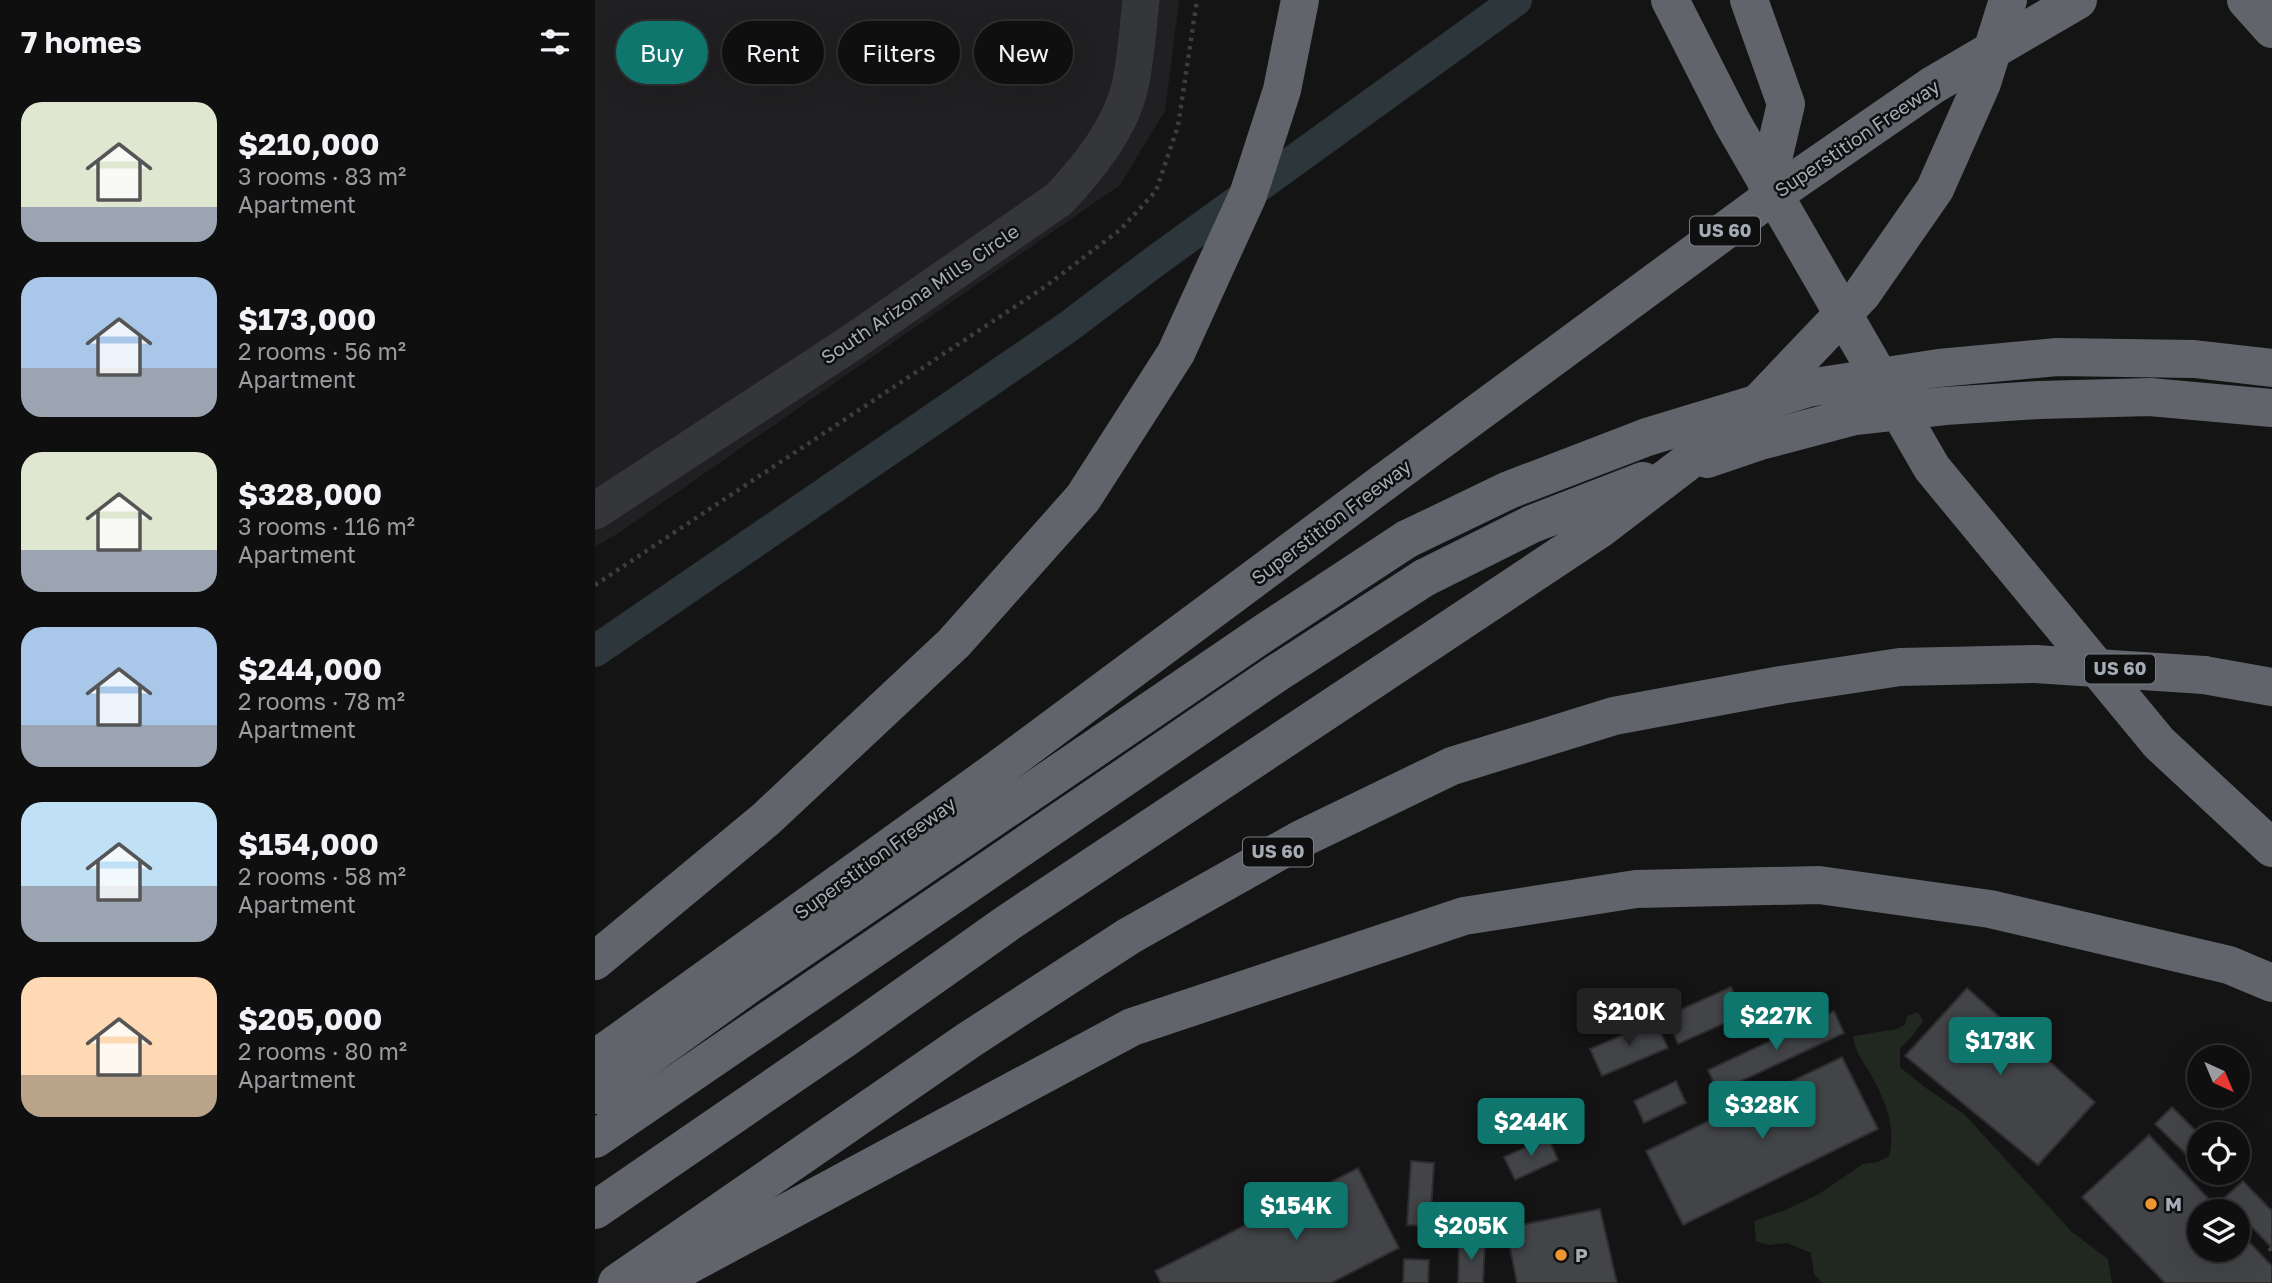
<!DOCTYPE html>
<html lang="en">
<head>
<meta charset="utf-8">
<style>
  :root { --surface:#0f0f10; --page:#1d1d1e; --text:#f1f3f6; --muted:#9b9c9f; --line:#2f2f30; --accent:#0f766e }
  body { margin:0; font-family:"Golos Text",sans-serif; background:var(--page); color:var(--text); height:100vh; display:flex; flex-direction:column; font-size:26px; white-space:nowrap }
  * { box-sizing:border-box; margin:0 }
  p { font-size:23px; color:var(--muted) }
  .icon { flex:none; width:38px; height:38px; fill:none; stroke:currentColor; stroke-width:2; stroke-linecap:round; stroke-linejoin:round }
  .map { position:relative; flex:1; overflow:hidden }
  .sheet { display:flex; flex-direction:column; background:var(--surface); width:595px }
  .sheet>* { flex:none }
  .hud { position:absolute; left:21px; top:21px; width:665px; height:63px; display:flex; gap:14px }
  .needle { width:46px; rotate:136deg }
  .fabs { position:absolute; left:1592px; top:1045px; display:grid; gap:14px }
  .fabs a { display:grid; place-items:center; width:63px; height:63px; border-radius:50%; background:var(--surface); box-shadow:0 7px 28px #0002,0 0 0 2px var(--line); font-size:35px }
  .price { position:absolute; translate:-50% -60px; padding:0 16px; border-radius:7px; background:var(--accent); color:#fff; font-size:23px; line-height:46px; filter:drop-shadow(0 2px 4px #0008) }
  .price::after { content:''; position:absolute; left:50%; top:42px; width:21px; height:16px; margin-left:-10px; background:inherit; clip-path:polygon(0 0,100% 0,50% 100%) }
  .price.current { background:#222; color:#fff }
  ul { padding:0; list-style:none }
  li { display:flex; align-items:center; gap:21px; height:175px; padding:0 21px }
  li span { display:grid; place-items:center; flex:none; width:196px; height:140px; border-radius:21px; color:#555 }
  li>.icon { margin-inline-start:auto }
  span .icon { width:84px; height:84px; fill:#fffc; stroke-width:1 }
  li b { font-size:30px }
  h2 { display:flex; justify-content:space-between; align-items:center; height:84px; padding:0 21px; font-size:30px }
  .pill { padding:0 24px; border-radius:32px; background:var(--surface); box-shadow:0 7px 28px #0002,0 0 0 2px var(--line); font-size:24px; line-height:63px }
  .pill.current { background:var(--accent); color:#fff }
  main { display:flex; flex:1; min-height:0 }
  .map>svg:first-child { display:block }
</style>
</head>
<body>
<main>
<section class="sheet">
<h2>7 homes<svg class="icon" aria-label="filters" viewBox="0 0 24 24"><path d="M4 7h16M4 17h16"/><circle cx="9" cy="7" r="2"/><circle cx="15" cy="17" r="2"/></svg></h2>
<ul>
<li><span style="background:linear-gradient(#dfe7d0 75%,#9aa5b1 0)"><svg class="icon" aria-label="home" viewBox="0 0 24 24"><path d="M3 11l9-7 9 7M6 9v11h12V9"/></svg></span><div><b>$210,000</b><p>3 rooms · 83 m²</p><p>Apartment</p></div></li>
<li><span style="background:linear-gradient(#a9c7e8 65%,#9aa5b1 0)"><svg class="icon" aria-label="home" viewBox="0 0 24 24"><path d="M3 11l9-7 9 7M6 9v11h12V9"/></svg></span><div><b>$173,000</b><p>2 rooms · 56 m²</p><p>Apartment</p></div></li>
<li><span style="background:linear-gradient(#dfe7d0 70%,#9aa5b1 0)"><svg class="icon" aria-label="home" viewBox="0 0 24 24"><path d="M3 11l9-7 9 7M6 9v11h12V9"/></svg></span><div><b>$328,000</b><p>3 rooms · 116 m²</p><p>Apartment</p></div></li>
<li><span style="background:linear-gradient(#a9c7e8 70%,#9aa5b1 0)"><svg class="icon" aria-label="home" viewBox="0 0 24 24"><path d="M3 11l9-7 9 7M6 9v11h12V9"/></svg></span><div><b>$244,000</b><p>2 rooms · 78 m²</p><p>Apartment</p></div></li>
<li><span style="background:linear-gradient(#bfe0f5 60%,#9aa5b1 0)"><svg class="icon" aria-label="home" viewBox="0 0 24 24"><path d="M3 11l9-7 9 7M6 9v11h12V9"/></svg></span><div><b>$154,000</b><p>2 rooms · 58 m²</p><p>Apartment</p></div></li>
<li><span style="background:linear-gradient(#ffd9b3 70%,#b9a48a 0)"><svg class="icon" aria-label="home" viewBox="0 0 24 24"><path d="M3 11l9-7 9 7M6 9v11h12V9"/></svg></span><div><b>$205,000</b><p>2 rooms · 80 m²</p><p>Apartment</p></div></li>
</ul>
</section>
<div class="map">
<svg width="1677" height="1283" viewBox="0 0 1677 1283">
  <rect width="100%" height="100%" fill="#141415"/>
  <path fill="#202022" d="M0,0h584l-14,111 -45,74 -500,347 -25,15z"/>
  <path fill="#202820" d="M1323,1012l5,9 -10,14 -13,13v19l23,19 41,28 108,118 36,27 4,24h-290l-8,-9 -3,-21 -24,-10 -19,2 -12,-4 -2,-20 29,-10 36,-17 44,-30 15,-2 11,-6c8,-32 -5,-57 -20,-85 -8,-12 -14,-20 -16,-35l44,-7 8,-4 2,-9z"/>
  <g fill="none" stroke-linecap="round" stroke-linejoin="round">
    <path stroke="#2c363b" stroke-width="32" d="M0,651l473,-324 86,-65 362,-262"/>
  </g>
  <g fill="#434448" stroke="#2e2e31" stroke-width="2">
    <path d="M1136,987l12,28 -65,29 -12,-28z"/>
    <path d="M1372,988l128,114 -57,63 -133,-109z"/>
    <path d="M1239,1011l10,22 -126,59 -10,-22z"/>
    <path d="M1060,1021l13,27 -66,28 -12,-27z"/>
    <path d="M1247,1057l36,72 -195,96 -37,-74z"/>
    <path d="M1605,1066v22l-11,-11z"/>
    <path d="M1081,1081l10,22 -42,20 -10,-22z"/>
    <path d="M1613,1096h29l-14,14z"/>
    <path d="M1577,1107l28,28v13l-10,10 -35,-34z"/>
    <path d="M1554,1135l71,76h-20v39h38v-20l34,36v17h-107l-83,-86z"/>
    <path d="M953,1137l10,23 -43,20 -11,-23z"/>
    <path d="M816,1161l23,2 -4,63 -23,-1z"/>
    <path d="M763,1168l41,80 -68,35h-170l-6,-12z"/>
    <path d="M1648,1181l29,30v37l-48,-50z"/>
    <path d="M1005,1209l17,74h-100l-11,-55z"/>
    <path d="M864,1241h26l-2,42h-25z"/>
    <path d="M809,1259l25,1 -1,23h-25z"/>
  </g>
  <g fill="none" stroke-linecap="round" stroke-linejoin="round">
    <g stroke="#3b3d41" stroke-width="4.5" stroke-dasharray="3.5 5" stroke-linecap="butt">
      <path d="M0,585l451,-299 75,-57 35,-38 22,-65 19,-126"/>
      <path d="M1674,1248l3,3"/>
    </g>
    <path stroke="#35363a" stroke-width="37" d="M0,511l256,-168 208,-144c30,-32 61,-70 71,-113 6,-28 8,-58 11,-86"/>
    <g stroke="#61656b" stroke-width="38">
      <path d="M1075,0l62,122 200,346 227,275 113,105"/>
      <path d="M1154,0l37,104 -19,81"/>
      <path d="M1651,0l26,29"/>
      <path d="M1609,675l68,12"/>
      <path d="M0,961l171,-142 188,-176 129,-145 93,-145 72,-158 34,-105 18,-90"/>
      <path d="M0,1059l402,-289 387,-288"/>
      <path d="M0,1095l153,-110 516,-352 143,-94"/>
      <path d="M0,1139l682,-466 147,-95"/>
      <path d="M0,1210l249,-171"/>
      <path d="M22,1283l352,-243 160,-104 172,-97 151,-73 162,-50 167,-31 119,-18 135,-3"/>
      <path d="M60,1283l477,-256 332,-111 172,-27 183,-4 171,24 239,56 43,18"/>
    </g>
    <g stroke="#61656b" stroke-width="38">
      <path d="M1112,459l53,-18 95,-25 90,-10 94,-6 111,-3 122,11"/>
      <path d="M789,482l384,-283 165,-114 145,-85"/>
      <path d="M812,539l102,-49 138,-53 161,-49 131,-20 118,-11 137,2 78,9"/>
      <path d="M829,578l108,-54 111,-43"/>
      <path d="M1440,664l169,11"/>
      <path d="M249,1039l165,-117 591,-393 141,-108 121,-127 73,-105 47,-106 26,-83"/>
    </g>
  </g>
  <g fill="#ee9732" stroke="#0f0f10" stroke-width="2.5">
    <circle cx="1556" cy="1204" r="7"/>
    <circle cx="966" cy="1255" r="7"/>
  </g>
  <g text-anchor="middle" stroke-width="5" stroke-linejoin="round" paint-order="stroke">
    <g fill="#0f0f10" stroke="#787d84" stroke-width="2">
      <rect x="1095" y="216.5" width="70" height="29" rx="5"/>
      <rect x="1490" y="654.5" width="70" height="29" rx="5"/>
      <rect x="648" y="837.5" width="70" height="29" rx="5"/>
    </g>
    <g font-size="18" font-weight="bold" fill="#a5acb5">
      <text x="1130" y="237">US 60</text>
      <text x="1525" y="675">US 60</text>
      <text x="683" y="858">US 60</text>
    </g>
    <g font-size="19" fill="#a5acb5" stroke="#0f0f10">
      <text transform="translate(1262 138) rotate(-34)" y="7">Superstition Freeway</text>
      <text transform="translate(325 294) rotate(-34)" y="7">South Arizona Mills Circle</text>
      <text transform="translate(736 522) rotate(-37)" y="7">Superstition Freeway</text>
      <text transform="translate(280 858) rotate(-36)" y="7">Superstition Freeway</text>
    </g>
    <g font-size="19" font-weight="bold" fill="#a5acb5" stroke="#0f0f10" text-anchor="start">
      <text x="1570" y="1211">M</text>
      <text x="980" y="1262">P</text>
    </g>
  </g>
</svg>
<div class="fabs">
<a><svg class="needle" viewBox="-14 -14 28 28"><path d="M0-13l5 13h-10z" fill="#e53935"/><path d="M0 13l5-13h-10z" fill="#9b9c9f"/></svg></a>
<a><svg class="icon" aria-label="locate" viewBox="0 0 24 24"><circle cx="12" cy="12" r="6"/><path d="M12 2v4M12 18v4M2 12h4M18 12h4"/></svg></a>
<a><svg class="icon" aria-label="layers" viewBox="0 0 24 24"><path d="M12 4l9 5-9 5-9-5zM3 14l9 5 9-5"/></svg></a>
</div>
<b class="price current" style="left:1034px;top:1048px">$210K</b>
<b class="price" style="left:1181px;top:1052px">$227K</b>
<b class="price" style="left:1405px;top:1077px">$173K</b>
<b class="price" style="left:1167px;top:1141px">$328K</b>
<b class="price" style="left:936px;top:1158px">$244K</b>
<b class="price" style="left:701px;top:1242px">$154K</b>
<b class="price" style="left:876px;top:1262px">$205K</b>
<div class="hud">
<a class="pill current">Buy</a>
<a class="pill">Rent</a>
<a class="pill">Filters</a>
<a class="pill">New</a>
</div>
</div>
</main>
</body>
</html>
